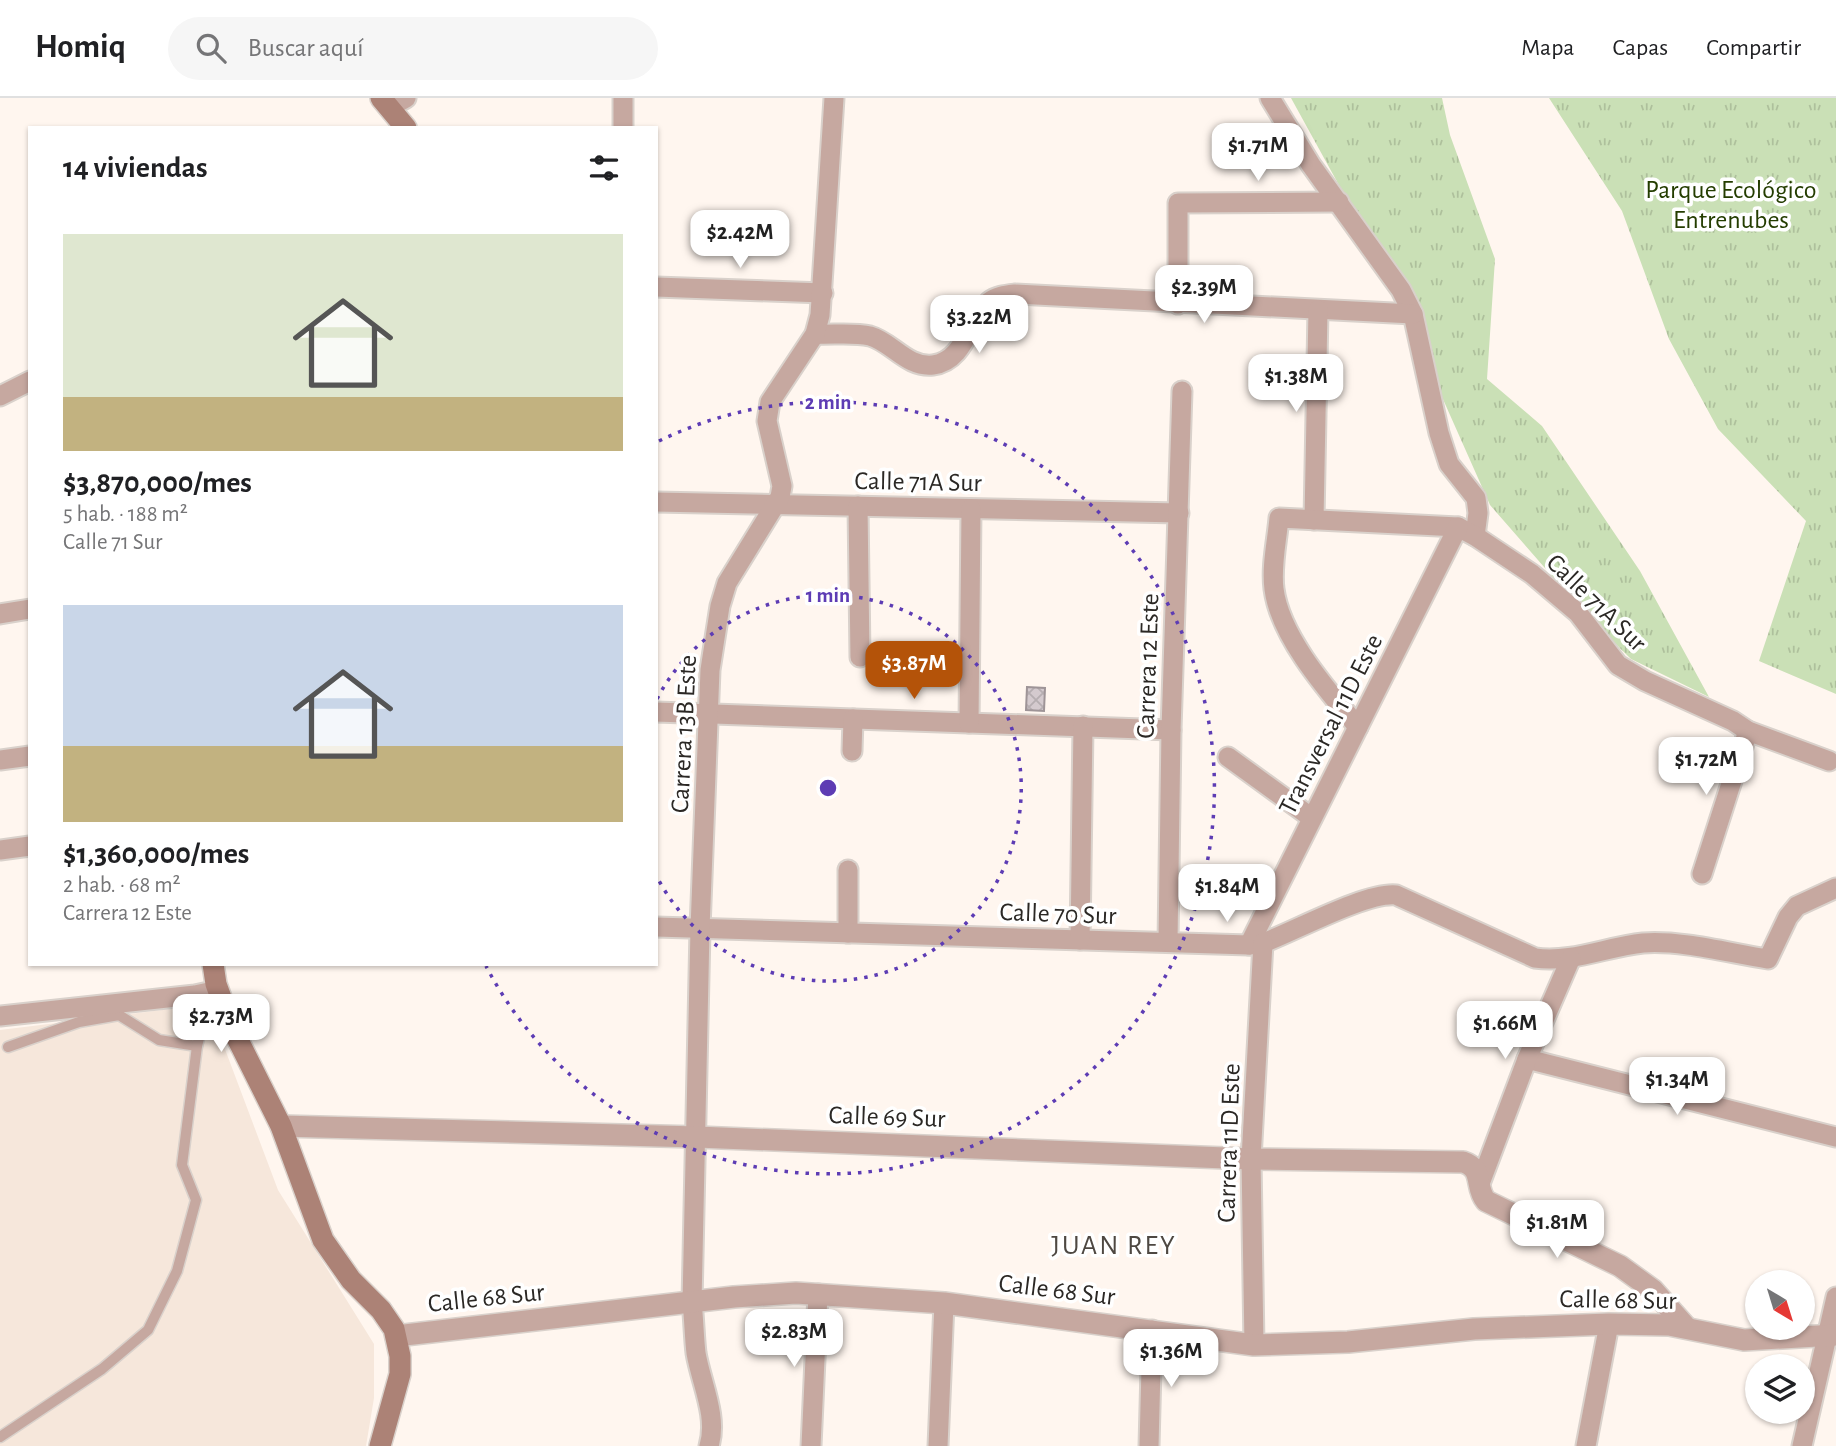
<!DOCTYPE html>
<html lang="es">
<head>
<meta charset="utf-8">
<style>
  :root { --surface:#fff; --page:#f6f6f6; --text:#202124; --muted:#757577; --line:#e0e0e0; --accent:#b45309 }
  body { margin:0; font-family:"Alegreya Sans",sans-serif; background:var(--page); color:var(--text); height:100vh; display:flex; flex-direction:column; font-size:26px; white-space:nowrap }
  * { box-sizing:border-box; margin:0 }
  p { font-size:23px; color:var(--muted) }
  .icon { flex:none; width:38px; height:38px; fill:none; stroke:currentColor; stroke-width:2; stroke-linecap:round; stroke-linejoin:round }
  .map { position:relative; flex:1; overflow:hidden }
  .drawer { position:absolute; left:28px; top:28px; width:630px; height:840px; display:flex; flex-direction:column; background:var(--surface); border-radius:0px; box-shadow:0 2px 5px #0004 }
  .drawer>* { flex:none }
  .needle { width:46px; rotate:142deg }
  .buttons { position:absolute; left:1745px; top:1172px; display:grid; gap:14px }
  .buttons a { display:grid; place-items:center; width:70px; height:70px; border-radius:50%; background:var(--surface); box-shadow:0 2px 5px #0004; font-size:35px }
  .price { position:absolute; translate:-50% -60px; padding:0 16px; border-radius:14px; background:#fff; color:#222; font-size:23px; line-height:46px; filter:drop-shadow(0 2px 4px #0008) }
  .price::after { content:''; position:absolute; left:50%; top:42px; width:21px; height:16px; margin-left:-10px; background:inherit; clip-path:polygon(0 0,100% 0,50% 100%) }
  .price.active { background:var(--accent); color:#fff }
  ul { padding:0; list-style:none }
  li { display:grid; align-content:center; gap:14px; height:371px; padding:0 35px }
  li span { display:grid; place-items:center; height:217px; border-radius:0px; color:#555 }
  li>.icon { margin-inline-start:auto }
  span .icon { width:126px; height:126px; fill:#fffc; stroke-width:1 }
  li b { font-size:30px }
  h2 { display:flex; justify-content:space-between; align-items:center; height:84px; padding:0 35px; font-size:30px }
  header { display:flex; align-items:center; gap:42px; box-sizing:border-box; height:98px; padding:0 35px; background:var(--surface); border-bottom:2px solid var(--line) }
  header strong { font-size:33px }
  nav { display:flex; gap:38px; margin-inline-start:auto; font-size:24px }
  .search { width:490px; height:63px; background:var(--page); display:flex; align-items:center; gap:18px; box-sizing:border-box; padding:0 24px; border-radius:38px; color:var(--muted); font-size:26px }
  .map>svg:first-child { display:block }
</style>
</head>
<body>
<header>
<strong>Homiq</strong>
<div class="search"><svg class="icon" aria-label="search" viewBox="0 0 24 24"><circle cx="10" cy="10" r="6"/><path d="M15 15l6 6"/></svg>Buscar aquí</div>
<nav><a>Mapa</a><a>Capas</a><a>Compartir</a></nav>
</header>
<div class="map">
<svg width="1836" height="1348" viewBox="0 0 1836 1348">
  <defs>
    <pattern id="park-tufts" width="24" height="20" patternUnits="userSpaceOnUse" patternTransform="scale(1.75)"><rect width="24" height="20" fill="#cae0b6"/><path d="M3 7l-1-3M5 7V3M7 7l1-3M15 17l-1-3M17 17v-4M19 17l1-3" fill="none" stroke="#aec09c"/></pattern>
    <pattern id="building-cross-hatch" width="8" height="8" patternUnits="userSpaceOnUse" patternTransform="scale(1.75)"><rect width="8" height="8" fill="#d4cace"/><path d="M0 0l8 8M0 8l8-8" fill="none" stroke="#b6aeb1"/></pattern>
  </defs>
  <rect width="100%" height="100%" fill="#fff6ef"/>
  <path fill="#f6e7db" d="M195,908l16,6 67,178 96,154v54l-8,48h-366v-416z"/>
  <g fill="url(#park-tufts)">
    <path d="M1291,0h151l8,37 45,124 -8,120 55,47 98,145 69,126 -78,-38 -46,-45 -95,-109 -48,-108 -24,-95 -72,-104z"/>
    <path d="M1549,0h287v596l-77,-33 47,-140 -88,-92 -49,-90 -47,-128z"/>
  </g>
  <path fill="url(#building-cross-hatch)" stroke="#9e9497" stroke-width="2" d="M1027,589l18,1 -1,23 -18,-1z"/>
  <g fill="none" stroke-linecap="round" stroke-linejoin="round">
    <g stroke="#d9d1cb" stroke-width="13">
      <g id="service">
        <path d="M8,949l71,-25 40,-7 40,25 38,6"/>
        <path d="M0,1339l102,-68 46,-39 29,-59 19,-71 -14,-35 15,-119 14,-54"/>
      </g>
    </g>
    <g stroke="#d9d1cb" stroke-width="23">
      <g id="minor">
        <path d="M1270,0l41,67 90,125 12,24 26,119 10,31 27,34 2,15 -3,23"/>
        <path d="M390,9l16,-9"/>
        <path d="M623,30v-30"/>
        <path d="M656,189l167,6"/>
        <path d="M1178,206v-101l161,-1"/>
        <path d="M815,236c17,1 38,-2 55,2 22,6 37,32 63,29 32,-4 36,-45 56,-63 7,-6 17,-7 26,-8l398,20"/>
        <path d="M0,298l30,-15"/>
        <path d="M656,404l523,11"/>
        <path d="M858,408l2,151"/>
        <path d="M1314,422l4,-210"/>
        <path d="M0,516l30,-5"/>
        <path d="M656,614l515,18"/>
        <path d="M969,625l2,-214"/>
        <path d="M1358,629c-30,-36 -78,-90 -84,-138 -3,-23 3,-48 5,-71l179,9 17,9 57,38 46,39 40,52 27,16 88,40 15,10 81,30"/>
        <path d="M852,653l1,-32"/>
        <path d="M1228,659l84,61"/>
        <path d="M0,662l30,-4"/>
        <path d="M0,752l30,-4"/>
        <path d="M848,772v63"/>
        <path d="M1702,776l46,-143"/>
        <path d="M656,829l593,18 14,-2c32,-12 103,-51 133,-48l139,63c37,5 71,-11 108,-15 38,-3 86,10 125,16l20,-42 9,-11 39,-18"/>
        <path d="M1080,842l3,-214"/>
        <path d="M1168,844l3,-212 11,-339"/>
        <path d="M1249,847l209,-418"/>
        <path d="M0,918l195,-21 23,-5"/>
        <path d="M1527,961l309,78"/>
        <path d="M1481,1083l46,-122 44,-101"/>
        <path d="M1254,1247l-3,-186 12,-216"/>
        <path d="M709,1348c9,-30 -8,-63 -13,-93 -2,-17 -2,-34 -4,-50l8,-374 10,-259 10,-64 7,-23 53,-86 2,-11 -15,-65 3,-19 45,-68 5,-19 14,-217"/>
        <path d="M811,1348l7,-152"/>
        <path d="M938,1348l6,-143"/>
        <path d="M1149,1348l3,-116"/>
        <path d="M1586,1348l23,-122"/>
        <path d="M1802,1348l34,-149"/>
      </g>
    </g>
    <g stroke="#d9d1cb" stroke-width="24">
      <g id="tertiary">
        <path d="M281,1028l416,11 554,22 212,3c22,7 11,25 23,39l134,65 33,24 33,37"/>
        <path d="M396,1238l338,-39 62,-4 148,10 310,42 94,-3 126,-13 135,-5 60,1 75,15 92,-5"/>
      </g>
    </g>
    <g stroke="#d9d1cb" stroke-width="24">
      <g id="secondary">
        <path d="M381,0l25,30"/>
        <path d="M213,866l3,20 16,44 49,98 42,114 28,40 30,30 13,19 6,27v18l-20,72"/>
      </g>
    </g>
    <use href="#service" stroke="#c6a8a0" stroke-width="10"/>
    <use href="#minor" stroke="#c6a8a0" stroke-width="19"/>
    <use href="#tertiary" stroke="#c6a8a0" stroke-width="21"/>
    <use href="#secondary" stroke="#ac8276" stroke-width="21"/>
  </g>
  <g fill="none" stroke="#5d3cb4" stroke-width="3.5" stroke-dasharray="3.5 7">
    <path d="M657 601A193 193 0 1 1 657 779"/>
    <path d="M659 343A386 386 0 1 1 486 868"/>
  </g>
  <g text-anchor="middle" stroke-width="7" stroke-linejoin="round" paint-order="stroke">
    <g font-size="26" fill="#243d00" stroke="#fff">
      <text x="1731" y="100">Parque Ecológico<tspan x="1731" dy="30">Entrenubes</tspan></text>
    </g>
    <g font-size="26" fill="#2b2825" stroke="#fff">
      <text transform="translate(918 383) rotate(1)" y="9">Calle 71A Sur</text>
      <text transform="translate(1597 504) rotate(44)" y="9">Calle 71A Sur</text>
      <text transform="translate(1147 568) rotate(-88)" y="9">Carrera 12 Este</text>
      <text transform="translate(1330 626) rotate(-63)" y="9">Transversal 11D Este</text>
      <text transform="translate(683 636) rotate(-87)" y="9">Carrera 13B Este</text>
      <text transform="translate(1058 815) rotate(2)" y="9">Calle 70 Sur</text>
      <text transform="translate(887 1018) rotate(2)" y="9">Calle 69 Sur</text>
      <text transform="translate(1228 1045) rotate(-88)" y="9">Carrera 11D Este</text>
      <text transform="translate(1057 1191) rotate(7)" y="9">Calle 68 Sur</text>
      <text transform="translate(486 1199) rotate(-6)" y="9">Calle 68 Sur</text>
      <text transform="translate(1618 1201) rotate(1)" y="9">Calle 68 Sur</text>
    </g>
    <g font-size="28" letter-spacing="2" fill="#4e4842" stroke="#fff">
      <text x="1114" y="1156">JUAN REY</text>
    </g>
  </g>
  <circle cx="828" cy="690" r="10" fill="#5d3cb4" stroke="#fff" stroke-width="3.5"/>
  <g font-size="21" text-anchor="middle" font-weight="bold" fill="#5d3cb4" stroke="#fff" stroke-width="7" stroke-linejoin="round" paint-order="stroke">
    <text x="828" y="311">2 min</text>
    <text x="828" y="504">1 min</text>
  </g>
</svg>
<div class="buttons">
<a><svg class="needle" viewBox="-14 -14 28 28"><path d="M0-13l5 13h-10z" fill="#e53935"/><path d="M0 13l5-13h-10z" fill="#757577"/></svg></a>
<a><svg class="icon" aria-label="layers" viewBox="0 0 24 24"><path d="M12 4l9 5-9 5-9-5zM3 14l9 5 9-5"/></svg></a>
</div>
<b class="price" style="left:1258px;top:85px">$1.71M</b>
<b class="price" style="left:740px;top:172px">$2.42M</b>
<b class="price" style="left:1204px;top:227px">$2.39M</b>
<b class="price" style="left:979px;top:257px">$3.22M</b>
<b class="price" style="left:1296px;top:316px">$1.38M</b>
<b class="price active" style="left:914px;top:603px">$3.87M</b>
<b class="price" style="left:1706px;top:699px">$1.72M</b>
<b class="price" style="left:1227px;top:826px">$1.84M</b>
<b class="price" style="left:221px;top:956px">$2.73M</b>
<b class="price" style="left:1505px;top:963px">$1.66M</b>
<b class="price" style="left:1677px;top:1019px">$1.34M</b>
<b class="price" style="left:1557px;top:1162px">$1.81M</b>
<b class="price" style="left:794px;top:1271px">$2.83M</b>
<b class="price" style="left:1171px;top:1291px">$1.36M</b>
<section class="drawer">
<h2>14 viviendas<svg class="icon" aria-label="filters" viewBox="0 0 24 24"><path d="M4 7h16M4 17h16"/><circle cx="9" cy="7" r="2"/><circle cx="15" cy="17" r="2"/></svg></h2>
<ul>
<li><span style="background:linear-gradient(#dfe7d0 75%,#c2b280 0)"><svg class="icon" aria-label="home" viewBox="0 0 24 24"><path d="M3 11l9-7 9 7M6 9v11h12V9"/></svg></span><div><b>$3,870,000/mes</b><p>5 hab. · 188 m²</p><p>Calle 71 Sur</p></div></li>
<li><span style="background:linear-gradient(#c9d6e8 65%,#c2b280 0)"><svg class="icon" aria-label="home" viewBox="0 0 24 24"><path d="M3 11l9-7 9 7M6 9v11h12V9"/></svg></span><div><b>$1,360,000/mes</b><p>2 hab. · 68 m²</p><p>Carrera 12 Este</p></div></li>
</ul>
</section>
</div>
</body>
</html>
